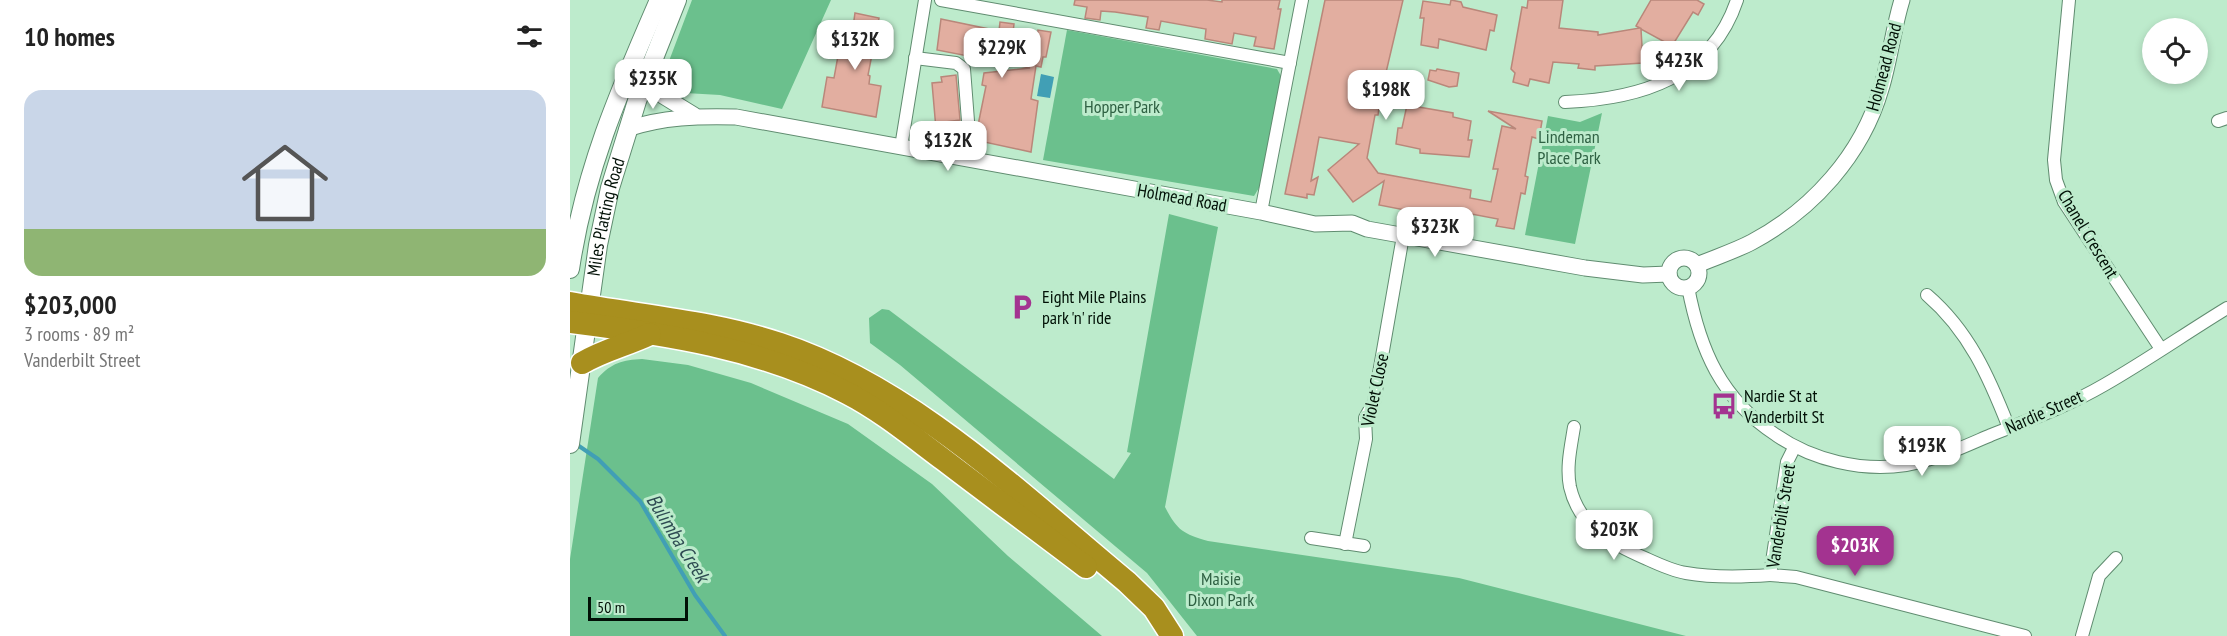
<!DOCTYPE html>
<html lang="en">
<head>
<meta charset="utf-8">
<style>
  :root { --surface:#fff; --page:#f6f6f6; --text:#222; --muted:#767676; --line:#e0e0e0; --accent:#a33390 }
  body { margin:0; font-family:"PT Sans Narrow",sans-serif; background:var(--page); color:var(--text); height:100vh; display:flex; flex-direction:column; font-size:22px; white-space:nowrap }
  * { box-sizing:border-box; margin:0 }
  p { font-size:20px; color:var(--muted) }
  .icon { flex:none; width:33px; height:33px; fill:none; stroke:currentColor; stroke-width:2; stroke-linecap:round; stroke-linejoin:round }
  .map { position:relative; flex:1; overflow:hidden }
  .side { display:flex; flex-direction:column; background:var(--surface); width:570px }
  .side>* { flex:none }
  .tools { position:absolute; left:1572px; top:18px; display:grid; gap:12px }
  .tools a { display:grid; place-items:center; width:66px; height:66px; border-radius:50%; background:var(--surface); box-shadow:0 3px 9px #0003; font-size:30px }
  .scale { position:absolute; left:18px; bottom:15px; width:100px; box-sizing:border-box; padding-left:6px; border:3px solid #011006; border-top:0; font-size:16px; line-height:21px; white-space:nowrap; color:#011006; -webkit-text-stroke:4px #bdebcc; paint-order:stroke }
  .price { position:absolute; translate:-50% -51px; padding:0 14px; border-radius:12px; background:#fff; color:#222; font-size:20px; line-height:39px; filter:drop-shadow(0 2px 3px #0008) }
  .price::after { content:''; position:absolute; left:50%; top:36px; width:18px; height:14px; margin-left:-9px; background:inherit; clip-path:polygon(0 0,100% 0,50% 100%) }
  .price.selected { background:var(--accent); color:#fff }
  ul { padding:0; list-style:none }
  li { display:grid; align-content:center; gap:12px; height:318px; padding:0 24px }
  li+li { border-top:2px solid var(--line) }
  li span { display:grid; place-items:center; height:186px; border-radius:18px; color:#555 }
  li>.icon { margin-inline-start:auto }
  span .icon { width:108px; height:108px; fill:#fffc; stroke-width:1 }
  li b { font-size:26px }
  h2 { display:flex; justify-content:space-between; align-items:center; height:72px; padding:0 24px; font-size:26px }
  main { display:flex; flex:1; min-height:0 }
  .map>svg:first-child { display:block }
</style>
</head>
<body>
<main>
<section class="side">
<h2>10 homes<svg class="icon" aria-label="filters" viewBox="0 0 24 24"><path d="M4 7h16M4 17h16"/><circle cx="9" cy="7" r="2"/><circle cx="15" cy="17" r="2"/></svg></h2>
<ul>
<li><span style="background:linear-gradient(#c9d6e8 75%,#8fb573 0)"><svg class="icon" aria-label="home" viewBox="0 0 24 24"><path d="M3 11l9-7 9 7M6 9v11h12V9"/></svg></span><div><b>$203,000</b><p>3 rooms · 89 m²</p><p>Vanderbilt Street</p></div></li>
</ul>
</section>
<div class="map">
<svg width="1657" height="636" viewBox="0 0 1657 636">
  <rect width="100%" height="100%" fill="#bdebcc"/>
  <g fill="#6bc08d">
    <path d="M122,0h139l-49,109 -62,-14 -35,-2 -2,7 -19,-12 2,-19z"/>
    <path d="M497,30l210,39 4,7 -19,107 -8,13 -211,-36z"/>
    <path d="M1032,113l-27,131 -50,-9 23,-119 32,6z"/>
    <path d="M599,214l49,13 -53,280c12,23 18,27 43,34l251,37 227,58h-489l-50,-63 -247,-208 -30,-22 -1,-25 13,-9 7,1 225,169 17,-26 -4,-1z"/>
    <path d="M72,359l46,6 63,18 97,41 84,60 76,72 94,80h-532v-77l28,-181c13,-15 25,-18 44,-19z"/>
  </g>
  <path fill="#419fb5" d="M471,74l13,3 -4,21 -13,-2z"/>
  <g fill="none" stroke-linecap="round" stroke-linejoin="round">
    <path stroke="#419fb5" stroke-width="4" d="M6,444l22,15 42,42 55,94 30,41"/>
  </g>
  <g fill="#e2aea0" stroke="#b9877a" stroke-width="1.5">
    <path d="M505,0h132l15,2v-2h58l-2,9h3l-7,40 -20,-3 2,-9 -22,-4 -2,11 -27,-5 1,-10 -45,-8 -2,9 -13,-2 2,-11 -33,-5 -14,-1 -1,9 -15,-2 2,-11 -13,-2z"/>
    <path d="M755,0h78l-19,81 3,1 -2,12h-4l-3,21h-3l-8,43 11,15 93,17 -1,8 21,4 7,-33h-5l9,-43 14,3 -28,-18 54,10 -3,18 -7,-2 -7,39 3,1 -3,17 -4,-1 -7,36 -18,-3 2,-7 -37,-7h-3l-2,8 -77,-15 5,-24 -31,21 -25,-32 31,-26 -40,-7 -8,44 7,-4 -4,18 -7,-1v4l-22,-4z"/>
    <path d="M881,0l10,2 2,5 34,8 -3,16 -4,-1 -4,20 -47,-11 -1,9 -17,-3 3,-27h-4l3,-17 27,4z"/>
    <path d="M958,0h35l-4,28 39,4v3l42,-7 -4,-2 15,-26h46l7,4 -6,11 -5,-3 -21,34 -31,-17 2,34 -48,3v4l-17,-2 1,-4 -26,-2 -4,21 -19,-4 -2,7 -15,-4 2,-9 -4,-4 11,-62 5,1z"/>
    <path d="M285,13l24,5 -11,57 2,1 -1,8 12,2 -5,31 -54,-10 5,-30 7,1 6,-33 5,-1 3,-18 5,1z"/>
    <path d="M371,19l58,12 1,-9 14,2 -1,9 24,5 1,-8 13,2 -5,25h-3l-2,10 -5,-1 -5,33 7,2 -7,51 -56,-12 11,-54 -4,-1 2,-12 46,-5 -93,-18z"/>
    <path d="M867,69l22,4 -2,13 -8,1 -21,-7 2,-10 6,1z"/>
    <path d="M386,75l4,45 -14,2 1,6 -11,1 -4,-46 10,-1 -1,-5z"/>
    <path d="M837,105l46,8v4l18,4 -3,19h4l-3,17 -49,-4v-4l-24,-5 2,-16h4z"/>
  </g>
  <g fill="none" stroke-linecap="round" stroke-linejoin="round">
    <g stroke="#608c70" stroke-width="14">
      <g id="minor">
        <path d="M371,0l349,63"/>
        <path d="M1499,0l-15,160 2,20 8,22 97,147"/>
        <path d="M345,58l41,5 8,6 5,65"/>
        <path d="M995,102c75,-3 146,-24 172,-102"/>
        <path d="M1648,121l9,-3"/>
        <path d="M331,147l24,-147"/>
        <path d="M691,212l41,-212"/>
        <path d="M1118,287c12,63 33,112 88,148 36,25 86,37 130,30 30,-5 57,-18 85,-30 38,-15 77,-29 113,-50 42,-24 82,-52 123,-77"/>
        <path d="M1357,295c42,36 62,82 82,133"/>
        <path d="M1004,427c-3,19 -8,40 -4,60 9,40 42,57 77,72 13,6 26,12 39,14 28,5 56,4 84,2"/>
        <path d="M1224,448l-7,14 -17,113 26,2 229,59"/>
        <path d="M741,538l53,8"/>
        <path d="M775,544l21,-105 -1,-21 9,-16 29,-166"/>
        <path d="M1512,636l17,-60 17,-18"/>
      </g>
    </g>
    <g stroke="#608c70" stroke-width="17">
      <g id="tertiary">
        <path d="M79,71l14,25 31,19"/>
        <path d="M57,129c36,-12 71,-13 109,-12l525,95 54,12 37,-1 15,6 218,39 58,7 26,-1"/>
        <circle cx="1114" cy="273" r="15"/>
        <path d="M1127,265c19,-8 38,-14 55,-23 60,-32 110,-87 129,-153 9,-29 12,-60 21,-89"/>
      </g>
    </g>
    <g stroke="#608c70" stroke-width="20">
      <g id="secondary">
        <path d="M0,269c15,-100 49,-177 89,-269"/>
        <path id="s1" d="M0,444l28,-199 12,-57 27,-87 40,-101"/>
      </g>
    </g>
    <g stroke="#fff" stroke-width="25">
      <g id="motorway">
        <path d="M0,303c70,13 142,18 210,41 131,43 242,151 347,238l27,26 18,28"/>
        <path d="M0,322c95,12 191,26 277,71 35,18 66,44 97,67 47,36 95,71 142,107"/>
        <path d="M12,363c22,-13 45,-18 68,-29"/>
      </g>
    </g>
    <use href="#minor" stroke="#fff" stroke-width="12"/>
    <use href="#tertiary" stroke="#fff" stroke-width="15"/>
    <use href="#secondary" stroke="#fff" stroke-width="18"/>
    <use href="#motorway" stroke="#a88f1e" stroke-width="22"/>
  </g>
  <defs>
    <g id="parking-bare" transform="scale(2.07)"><path d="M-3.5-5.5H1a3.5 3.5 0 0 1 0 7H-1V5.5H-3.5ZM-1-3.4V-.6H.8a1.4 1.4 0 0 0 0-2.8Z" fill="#a33390" stroke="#bdebcc" stroke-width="2.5" paint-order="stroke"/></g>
    <g id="bus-bare" transform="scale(2.07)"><path d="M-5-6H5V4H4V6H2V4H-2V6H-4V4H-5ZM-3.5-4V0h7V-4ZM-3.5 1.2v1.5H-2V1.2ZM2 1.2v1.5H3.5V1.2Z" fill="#a33390" stroke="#bdebcc" stroke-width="2.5" paint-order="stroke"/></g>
  </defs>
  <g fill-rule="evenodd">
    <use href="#parking-bare" x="452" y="307"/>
    <use href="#bus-bare" x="1154" y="406"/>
  </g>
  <g text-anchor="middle" stroke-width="6" stroke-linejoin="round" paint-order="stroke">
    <g font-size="18" fill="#011006" stroke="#bdebcc">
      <text transform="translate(1314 67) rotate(-75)" y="6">Holmead Road</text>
      <text transform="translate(612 198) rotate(10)" y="6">Holmead Road</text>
      <text dy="6" stroke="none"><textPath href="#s1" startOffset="230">Miles Platting Road</textPath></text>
      <text transform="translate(1518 234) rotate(59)" y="6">Chanel Crescent</text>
      <text transform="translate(805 390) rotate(-78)" y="6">Violet Close</text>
      <text transform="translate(1474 412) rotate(-24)" y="6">Nardie Street</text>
      <text transform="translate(1211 516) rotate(-81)" y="6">Vanderbilt Street</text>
    </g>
    <g font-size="18" fill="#2f6143" stroke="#bdebcc">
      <text x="552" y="113">Hopper Park</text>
      <text x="999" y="143">Lindeman<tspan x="999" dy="21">Place Park</tspan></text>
      <text x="651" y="585">Maisie<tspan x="651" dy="21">Dixon Park</tspan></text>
    </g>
    <g font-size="18" fill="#011006" stroke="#bdebcc" text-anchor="start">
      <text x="472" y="303">Eight Mile Plains<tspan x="472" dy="21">park 'n' ride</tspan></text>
      <text x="1174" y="402">Nardie St at<tspan x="1174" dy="21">Vanderbilt St</tspan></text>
    </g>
    <g font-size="20" font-style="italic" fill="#2e4b52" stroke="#bdebcc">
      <text transform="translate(108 538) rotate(58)" y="7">Bulimba Creek</text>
    </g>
  </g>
</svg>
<div class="tools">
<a><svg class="icon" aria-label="locate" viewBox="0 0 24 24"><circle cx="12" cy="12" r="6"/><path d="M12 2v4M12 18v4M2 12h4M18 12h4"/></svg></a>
</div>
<div class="scale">50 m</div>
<b class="price" style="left:285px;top:71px">$132K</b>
<b class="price" style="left:432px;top:79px">$229K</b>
<b class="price" style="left:1109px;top:92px">$423K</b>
<b class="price" style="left:83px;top:110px">$235K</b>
<b class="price" style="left:816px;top:121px">$198K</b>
<b class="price" style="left:378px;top:172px">$132K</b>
<b class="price" style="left:865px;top:258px">$323K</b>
<b class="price" style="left:1352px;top:477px">$193K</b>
<b class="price" style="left:1044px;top:561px">$203K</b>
<b class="price selected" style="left:1285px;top:577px">$203K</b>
</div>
</main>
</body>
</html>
